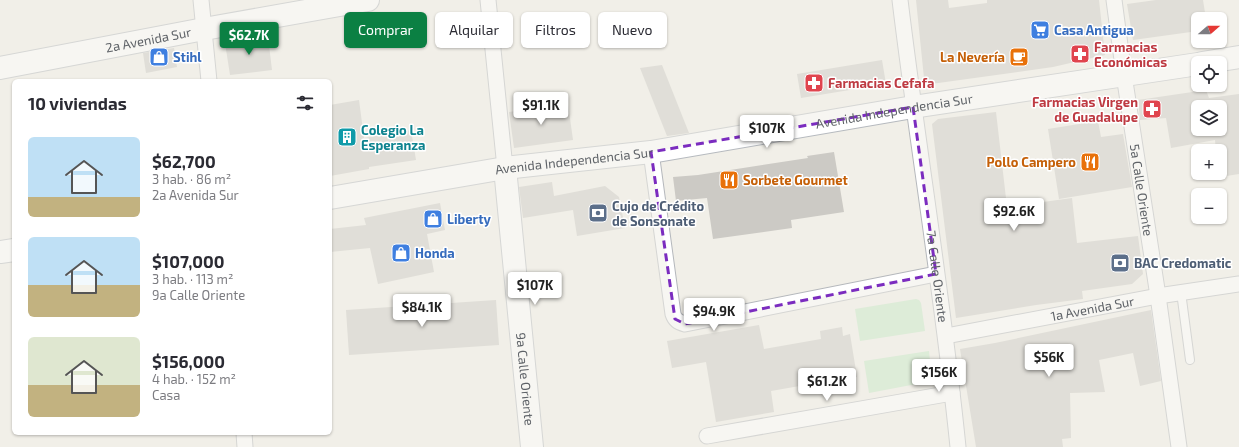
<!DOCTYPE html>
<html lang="es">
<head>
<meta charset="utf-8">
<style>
  :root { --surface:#fff; --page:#f2f2f3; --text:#2b2b33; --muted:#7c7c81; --accent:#0b8043 }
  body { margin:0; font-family:"Exo 2",sans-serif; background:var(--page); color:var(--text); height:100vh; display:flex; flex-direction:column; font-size:15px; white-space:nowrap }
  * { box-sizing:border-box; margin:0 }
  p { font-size:13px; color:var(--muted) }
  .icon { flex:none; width:22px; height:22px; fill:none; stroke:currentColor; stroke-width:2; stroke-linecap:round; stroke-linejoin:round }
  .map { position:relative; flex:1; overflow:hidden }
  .panel { position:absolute; left:12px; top:79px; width:320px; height:356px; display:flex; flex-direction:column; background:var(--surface); border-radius:6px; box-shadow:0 1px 3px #0004 }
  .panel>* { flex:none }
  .hud { position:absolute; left:344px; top:12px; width:380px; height:36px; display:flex; gap:8px }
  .needle { width:26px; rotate:70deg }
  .buttons { position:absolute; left:1191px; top:12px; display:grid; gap:8px }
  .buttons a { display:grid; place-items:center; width:36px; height:36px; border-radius:6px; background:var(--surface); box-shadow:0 1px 3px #0004; font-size:20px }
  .price { position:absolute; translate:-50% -34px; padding:0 9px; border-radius:4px; background:#fff; color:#222; font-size:13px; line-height:26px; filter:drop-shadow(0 1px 2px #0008) }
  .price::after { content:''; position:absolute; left:50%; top:24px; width:12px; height:9px; margin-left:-6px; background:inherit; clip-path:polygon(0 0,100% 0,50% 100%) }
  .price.on { background:var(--accent); color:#fff }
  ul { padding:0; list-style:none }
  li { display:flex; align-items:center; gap:12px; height:100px; padding:0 16px }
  li span { display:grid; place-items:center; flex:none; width:112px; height:80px; border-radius:6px; color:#555 }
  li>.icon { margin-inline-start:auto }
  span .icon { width:48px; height:48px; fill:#fffc; stroke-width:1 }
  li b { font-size:17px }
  h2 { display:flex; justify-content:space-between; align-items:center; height:48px; padding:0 16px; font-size:17px }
  .tag { padding:0 14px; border-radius:6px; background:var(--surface); box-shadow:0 1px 3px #0004; font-size:14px; line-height:36px }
  .tag.on { background:var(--accent); color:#fff }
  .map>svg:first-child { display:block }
</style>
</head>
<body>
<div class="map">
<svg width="1239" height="447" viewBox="0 0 1239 447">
  <rect width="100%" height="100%" fill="#f1efe8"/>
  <g fill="#c5e8c5">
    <path d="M916,299l3,1 2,3 4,28 -65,10 -5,-32z"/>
    <path d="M929,351l3,30 -63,12 -5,-32z"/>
  </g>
  <g fill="#cccac5" fill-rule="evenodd">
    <path d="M916,0h32l1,8 38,-5v-3h112l6,55 -52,12 -122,17 -7,-6z"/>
    <path d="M1156,0h47l3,19h-8v12l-65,9 -6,-36z"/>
    <path d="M268,37l4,33 -42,5 -5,-32z"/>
    <path d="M174,48l3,19 -31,6 -3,-20z"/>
    <path d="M882,60l4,24 -85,14 -4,-24z"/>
    <path d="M662,65l27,68 -22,3 -27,-68z"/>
    <path d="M1206,90l3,8 30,-4v80l-19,3v-26h-4l-1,-11 -44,8 -5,-30 -26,2 -2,-20zM1198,107h22v22h-22z"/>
    <path d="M359,100l5,38 47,-8 5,30 -47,7v2l-39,7v-71z"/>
    <path d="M568,104l5,36 -59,8 -5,-36z"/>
    <path d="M996,112l11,95 65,-9 5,45 61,-7 5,38 -11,10 -50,7 1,8 -47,6 -80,13 -24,-194 6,-5z"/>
    <path d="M1098,121l3,16 22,-3 9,53 -73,12 -11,-70z"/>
    <path d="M834,152l10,60 -53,8 1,8 -79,11 -6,-41 -31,3 -3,-24 25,-2 110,-17 -1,-2z"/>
    <path d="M552,182l2,14 51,-10 14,11 6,31 -48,8 -4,-26 -50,8 -4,-31z"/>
    <path d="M440,203l5,27 -18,4 7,38 -56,12 -8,-36 -40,4v-23l36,-4 -2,-7z"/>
    <path d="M496,300l3,45 -150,10 -3,-45z"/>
    <path d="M1151,310l10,71 -21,5 -7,-33 -34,7 6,32 -35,1 1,45 -9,1 1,8h-87l-16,-98 35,-6z"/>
    <path d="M759,325l5,24 57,-10 -1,-8 22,-4 1,9 7,-2 7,43 -6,1 1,6 -22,4 -2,-7 -57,10 3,21 -58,10 -10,-60 -34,6 -5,-27z"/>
  </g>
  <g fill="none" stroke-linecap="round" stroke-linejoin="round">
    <g stroke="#b5b8bc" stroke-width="10">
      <path id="lane" d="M1181,292l9,68"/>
    </g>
    <g stroke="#b5b8bc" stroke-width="17">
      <g id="street">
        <path d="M201,0l8,81"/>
        <path d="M488,0l17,168"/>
        <path id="s1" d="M900,0c18,149 43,297 58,447"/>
        <path id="s2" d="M1114,0l10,75 34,221 21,151"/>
        <path d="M651,152l22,162c2,6 5,8 12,10l251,-50"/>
        <path id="s3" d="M946,336l212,-40 81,-12"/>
        <path d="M244,433l1,14"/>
        <path d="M707,436l245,-43"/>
      </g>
    </g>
    <g stroke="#b6babf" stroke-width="24">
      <g id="secondary">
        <path d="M1202,63l37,-6"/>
        <path id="s4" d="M0,68l204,-39 164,-29"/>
        <path id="s5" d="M505,168l27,279"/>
        <path id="s6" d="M330,198l175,-30 146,-16 262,-45 285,-43"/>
        <path d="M0,252l14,-2"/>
      </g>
    </g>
    <use href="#lane" stroke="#fff" stroke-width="8"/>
    <use href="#street" stroke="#fff" stroke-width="15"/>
    <use href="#secondary" stroke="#fff" stroke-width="22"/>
  </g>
  <path d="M0 0H1239V447H0ZM913,107l23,167 -251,50 -10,-5 -24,-167z" fill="#f1efe8" fill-opacity=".55" fill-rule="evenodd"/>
  <path fill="none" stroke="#7b2cbf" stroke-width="3" stroke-dasharray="8 5" stroke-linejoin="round" d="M913,107l23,167 -251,50 -10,-5 -24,-167z"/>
  <defs>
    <g id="supermarket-square" transform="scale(1)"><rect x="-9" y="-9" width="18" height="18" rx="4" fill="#3f7fe0" stroke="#fff"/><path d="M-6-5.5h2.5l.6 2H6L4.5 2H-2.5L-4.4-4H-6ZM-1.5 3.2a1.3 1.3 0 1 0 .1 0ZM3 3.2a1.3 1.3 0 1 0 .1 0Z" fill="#fff"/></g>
    <g id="pharmacy-square" transform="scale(1)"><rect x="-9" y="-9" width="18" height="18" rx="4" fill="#e0444e" stroke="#fff"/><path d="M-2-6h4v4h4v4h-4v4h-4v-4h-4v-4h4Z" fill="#fff"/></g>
    <g id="shop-square" transform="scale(1)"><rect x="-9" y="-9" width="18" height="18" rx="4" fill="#3f7fe0" stroke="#fff"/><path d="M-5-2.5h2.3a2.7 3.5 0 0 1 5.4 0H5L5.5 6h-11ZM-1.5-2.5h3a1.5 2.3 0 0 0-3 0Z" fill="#fff"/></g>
    <g id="cafe-square" transform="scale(1)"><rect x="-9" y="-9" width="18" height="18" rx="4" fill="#e8710a" stroke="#fff"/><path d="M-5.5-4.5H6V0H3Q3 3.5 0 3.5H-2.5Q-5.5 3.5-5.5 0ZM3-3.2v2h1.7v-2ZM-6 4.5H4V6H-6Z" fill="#fff"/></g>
    <g id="building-square" transform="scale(1)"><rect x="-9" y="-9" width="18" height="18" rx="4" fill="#0f9aa8" stroke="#fff"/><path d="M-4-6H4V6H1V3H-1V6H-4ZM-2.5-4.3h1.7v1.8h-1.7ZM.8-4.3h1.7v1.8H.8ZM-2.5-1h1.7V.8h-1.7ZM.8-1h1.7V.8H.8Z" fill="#fff"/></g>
    <g id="restaurant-square" transform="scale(1)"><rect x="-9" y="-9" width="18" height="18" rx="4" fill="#e8710a" stroke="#fff"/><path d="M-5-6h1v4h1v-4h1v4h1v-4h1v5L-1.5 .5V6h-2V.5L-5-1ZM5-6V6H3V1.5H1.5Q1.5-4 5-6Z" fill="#fff"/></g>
    <g id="bank-square" transform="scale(1)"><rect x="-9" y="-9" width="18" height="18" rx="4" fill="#5c6f8a" stroke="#fff"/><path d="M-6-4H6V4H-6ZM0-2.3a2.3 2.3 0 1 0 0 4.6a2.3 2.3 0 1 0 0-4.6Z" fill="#fff"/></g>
  </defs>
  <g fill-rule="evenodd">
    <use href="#supermarket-square" x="1040" y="30"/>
    <use href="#pharmacy-square" x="1080" y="54"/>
    <use href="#shop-square" x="159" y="57"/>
    <use href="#cafe-square" x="1019" y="57"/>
    <use href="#pharmacy-square" x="814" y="83"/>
    <use href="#pharmacy-square" x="1152" y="109"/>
    <use href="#building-square" x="347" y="137"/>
    <use href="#restaurant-square" x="1090" y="162"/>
    <use href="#restaurant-square" x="729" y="180"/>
    <use href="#bank-square" x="598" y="213"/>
    <use href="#shop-square" x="433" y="219"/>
    <use href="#shop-square" x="401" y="253"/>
    <use href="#bank-square" x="1120" y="263"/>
  </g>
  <g text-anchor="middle" stroke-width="3" stroke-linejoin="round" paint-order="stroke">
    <g font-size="13" font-weight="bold" fill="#366cbe" stroke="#fff" text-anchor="start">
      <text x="1054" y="35">Casa Antigua</text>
      <text x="173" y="62">Stihl</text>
      <text x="447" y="224">Liberty</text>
      <text x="415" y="258">Honda</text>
    </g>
    <g font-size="13" fill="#5f6368" stroke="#fff">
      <text dy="5" stroke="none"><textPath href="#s4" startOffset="151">2a Avenida Sur</textPath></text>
      <text dy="5" stroke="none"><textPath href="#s6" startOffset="571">Avenida Independencia Sur</textPath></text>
      <text dy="5" stroke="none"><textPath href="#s6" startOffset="247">Avenida Independencia Sur</textPath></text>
      <text dy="5" stroke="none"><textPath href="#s2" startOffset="192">5a Calle Oriente</textPath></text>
      <text dy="5" stroke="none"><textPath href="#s1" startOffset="279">7a Calle Oriente</textPath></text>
      <text dy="5" stroke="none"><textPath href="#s3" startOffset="149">1a Avenida Sur</textPath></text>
      <text dy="5" stroke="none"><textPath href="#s5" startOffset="212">9a Calle Oriente</textPath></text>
    </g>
    <g font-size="13" font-weight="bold" fill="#be3a42" stroke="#fff" text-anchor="start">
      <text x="1094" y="52">Farmacias<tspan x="1094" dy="15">Económicas</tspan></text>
      <text x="828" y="88">Farmacias Cefafa</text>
      <text x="1138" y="107" text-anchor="end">Farmacias Virgen<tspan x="1138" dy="15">de Guadalupe</tspan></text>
    </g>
    <g font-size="13" font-weight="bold" fill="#c56008" stroke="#fff" text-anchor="end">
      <text x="1005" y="62">La Nevería</text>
      <text x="1076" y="167">Pollo Campero</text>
      <text x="743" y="185" text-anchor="start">Sorbete Gourmet</text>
    </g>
    <g font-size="13" font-weight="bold" fill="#0d838f" stroke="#fff" text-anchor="start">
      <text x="361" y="135">Colegio La<tspan x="361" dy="15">Esperanza</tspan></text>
    </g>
    <g font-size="13" font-weight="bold" fill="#4e5e75" stroke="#fff" text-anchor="start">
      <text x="612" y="211">Cujo de Crédito<tspan x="612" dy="15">de Sonsonate</tspan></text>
      <text x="1134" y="268">BAC Credomatic</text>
    </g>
  </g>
</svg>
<div class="buttons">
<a><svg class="needle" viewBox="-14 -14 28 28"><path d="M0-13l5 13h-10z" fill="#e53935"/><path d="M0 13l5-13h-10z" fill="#7c7c81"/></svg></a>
<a><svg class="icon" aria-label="locate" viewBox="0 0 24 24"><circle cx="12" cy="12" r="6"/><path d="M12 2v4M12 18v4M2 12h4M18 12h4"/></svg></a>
<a><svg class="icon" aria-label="layers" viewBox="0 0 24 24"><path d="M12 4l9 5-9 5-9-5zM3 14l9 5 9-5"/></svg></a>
<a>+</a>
<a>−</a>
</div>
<b class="price on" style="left:249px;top:56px">$62.7K</b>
<b class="price" style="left:541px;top:126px">$91.1K</b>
<b class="price" style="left:767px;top:149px">$107K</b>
<b class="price" style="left:1014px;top:232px">$92.6K</b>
<b class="price" style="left:535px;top:306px">$107K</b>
<b class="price" style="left:422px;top:328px">$84.1K</b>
<b class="price" style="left:714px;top:332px">$94.9K</b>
<b class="price" style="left:1049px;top:378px">$56K</b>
<b class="price" style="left:939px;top:393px">$156K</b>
<b class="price" style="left:827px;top:402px">$61.2K</b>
<div class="hud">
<a class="tag on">Comprar</a>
<a class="tag">Alquilar</a>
<a class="tag">Filtros</a>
<a class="tag">Nuevo</a>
</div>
<section class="panel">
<h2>10 viviendas<svg class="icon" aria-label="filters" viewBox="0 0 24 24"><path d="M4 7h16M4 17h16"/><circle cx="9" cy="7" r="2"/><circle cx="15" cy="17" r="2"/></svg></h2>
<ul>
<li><span style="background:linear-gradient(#bfe0f5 75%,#c2b280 0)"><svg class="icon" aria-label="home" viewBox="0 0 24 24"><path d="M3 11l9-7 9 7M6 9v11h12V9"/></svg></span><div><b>$62,700</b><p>3 hab. · 86 m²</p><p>2a Avenida Sur</p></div></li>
<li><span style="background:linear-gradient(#bfe0f5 60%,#c2b280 0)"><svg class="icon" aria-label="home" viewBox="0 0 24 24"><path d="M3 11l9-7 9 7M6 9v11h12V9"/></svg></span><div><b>$107,000</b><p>3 hab. · 113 m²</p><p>9a Calle Oriente</p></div></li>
<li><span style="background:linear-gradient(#dfe7d0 60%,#c2b280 0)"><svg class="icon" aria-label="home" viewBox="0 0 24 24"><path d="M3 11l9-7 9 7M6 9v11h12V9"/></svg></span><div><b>$156,000</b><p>4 hab. · 152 m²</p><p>Casa</p></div></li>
</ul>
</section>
</div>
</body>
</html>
